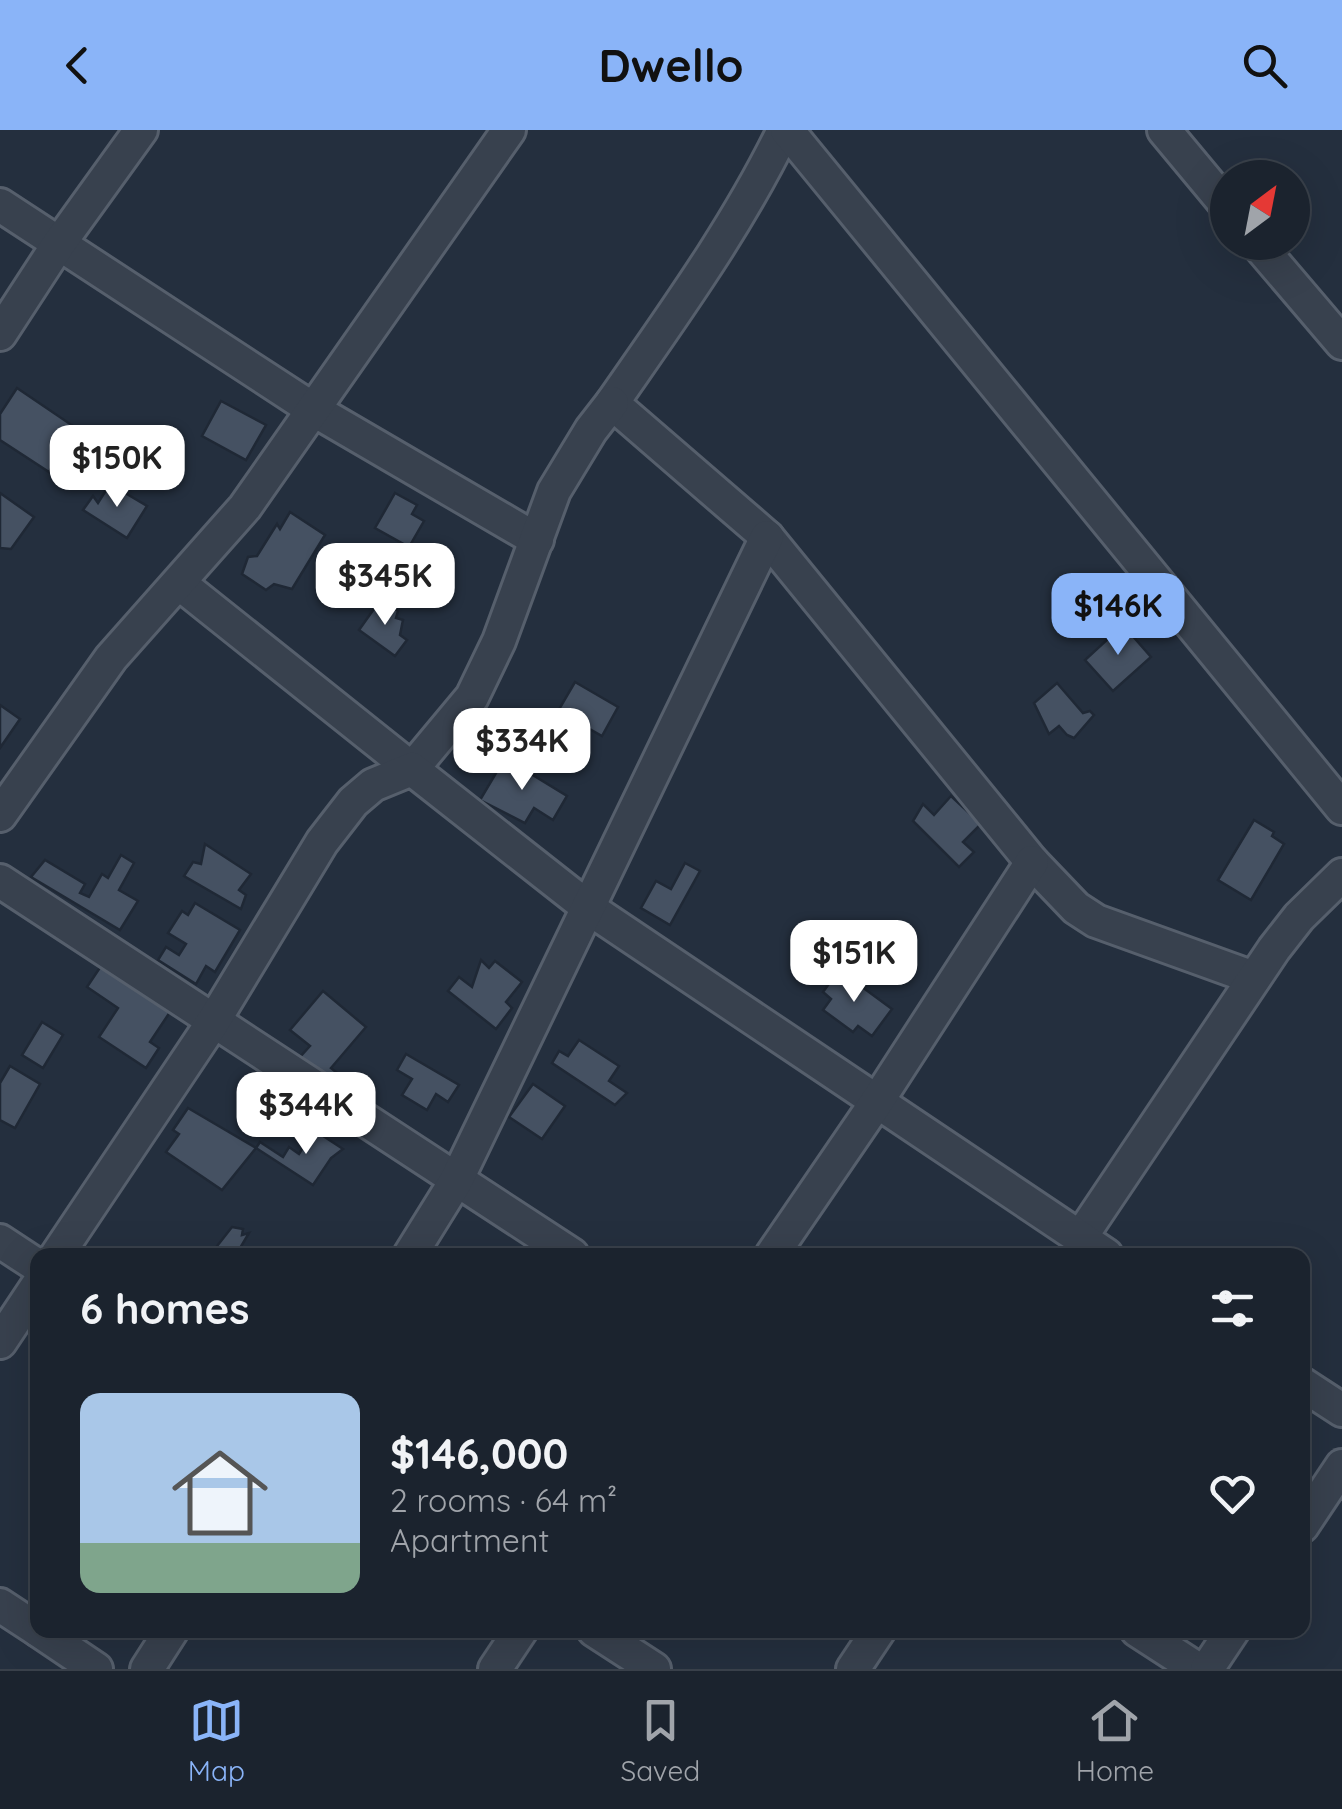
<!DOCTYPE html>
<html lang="en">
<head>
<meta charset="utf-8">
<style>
  :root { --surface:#1b232e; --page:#282f3a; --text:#f1f3f6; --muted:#a0a4aa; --line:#39404a; --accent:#8ab4f8 }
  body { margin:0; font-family:Quicksand,sans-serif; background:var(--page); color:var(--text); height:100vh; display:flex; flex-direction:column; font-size:38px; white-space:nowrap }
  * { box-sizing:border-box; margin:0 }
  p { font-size:32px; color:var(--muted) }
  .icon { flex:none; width:55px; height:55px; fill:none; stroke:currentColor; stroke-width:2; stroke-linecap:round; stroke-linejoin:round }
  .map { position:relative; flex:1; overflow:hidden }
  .side { position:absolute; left:30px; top:1118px; width:1280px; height:390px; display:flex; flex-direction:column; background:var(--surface); border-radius:20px; box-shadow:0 10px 40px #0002,0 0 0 2px var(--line) }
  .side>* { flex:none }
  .needle { width:65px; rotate:32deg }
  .controls { position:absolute; left:1210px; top:30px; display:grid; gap:20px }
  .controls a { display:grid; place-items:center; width:100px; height:100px; border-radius:50%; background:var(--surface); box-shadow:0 10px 40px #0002,0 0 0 2px var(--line); font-size:50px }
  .price { position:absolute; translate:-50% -85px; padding:0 22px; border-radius:20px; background:#fff; color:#222; font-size:32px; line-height:65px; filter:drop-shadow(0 2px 5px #0008) }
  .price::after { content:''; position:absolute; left:50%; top:60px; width:30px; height:22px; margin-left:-15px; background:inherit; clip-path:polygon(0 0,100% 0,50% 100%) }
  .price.selected { background:var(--accent); color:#111 }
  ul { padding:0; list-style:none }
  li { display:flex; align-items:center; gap:30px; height:250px; padding:0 50px }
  li span { display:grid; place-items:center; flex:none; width:280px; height:200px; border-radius:20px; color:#555 }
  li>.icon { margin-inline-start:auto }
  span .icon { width:120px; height:120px; fill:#fffc; stroke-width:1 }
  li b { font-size:42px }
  h2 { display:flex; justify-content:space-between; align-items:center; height:120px; padding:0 50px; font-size:42px }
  header { display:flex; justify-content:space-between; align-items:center; height:130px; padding:0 50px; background:var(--accent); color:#111; font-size:45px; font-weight:700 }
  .tabs { display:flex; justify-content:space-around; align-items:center; height:140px; border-top:2px solid var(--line); background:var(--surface); font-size:28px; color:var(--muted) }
  .tabs a { display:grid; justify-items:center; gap:5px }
  .tabs .selected { color:var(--accent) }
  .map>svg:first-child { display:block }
</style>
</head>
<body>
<header><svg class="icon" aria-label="back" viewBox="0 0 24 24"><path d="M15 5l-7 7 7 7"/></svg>Dwello<svg class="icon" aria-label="search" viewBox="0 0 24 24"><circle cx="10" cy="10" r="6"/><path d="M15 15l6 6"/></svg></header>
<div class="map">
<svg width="1342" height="1539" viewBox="0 0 1342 1539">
  <rect width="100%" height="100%" fill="#242f3e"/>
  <g fill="#455162" stroke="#1f2835" stroke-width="2.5">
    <path d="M17,258l59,40 -27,44 -49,-32v-26z"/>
    <path d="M221,271l45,24 -20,35 -44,-24z"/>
    <path d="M110,354l37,22 -20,32 -44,-28 10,-14 5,7z"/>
    <path d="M0,363l34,24 -23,32 -11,-1z"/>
    <path d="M395,363l22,12 -5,9 12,7 -15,26 -34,-19z"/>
    <path d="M290,382l35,23 -33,54 -18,-5 -8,6 -24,-16 6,-17 9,-1 20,-32 3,5z"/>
    <path d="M381,469l17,12 -2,7 7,2 -3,15 7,5 -12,16 -36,-26z"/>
    <path d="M1123,495l28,32 -38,34 -28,-31z"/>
    <path d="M575,552l43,25 -16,29 -44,-25z"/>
    <path d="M1057,553l26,30 7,-2 4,4 -20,23 -7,-3 -8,-9 -10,8 -15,-31z"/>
    <path d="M0,575l20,14 -20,29z"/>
    <path d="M505,628l62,38 -14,24 -19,-12 -9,15 -45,-23z"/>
    <path d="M951,666l30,28 -18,18 11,10 -15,15 -46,-46 10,-17 11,11z"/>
    <path d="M1254,690l20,12 -2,4 12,8 -33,56 -33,-20z"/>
    <path d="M205,714l46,30 -12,16 7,5 -5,14 -57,-33 9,-14 8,2z"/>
    <path d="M121,725l13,8 -15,27 19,11 -18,29 -89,-53 14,-17 40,24 -5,9 9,4 13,-23 6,4z"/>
    <path d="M685,733l15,8 -30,54 -29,-17 15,-27 15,8z"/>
    <path d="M195,773l45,27 -25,42 -9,-6 -10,18 -38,-24 8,-13 13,8 7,-11 -18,-11 14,-22 6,4z"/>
    <path d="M481,830l8,8 6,-7 27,21 -16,20 6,6 -16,21 -48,-38 11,-14 13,10z"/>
    <path d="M103,833l69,46 -22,33 9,6 -13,20 -47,-31 19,-29 -31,-21z"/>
    <path d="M839,840l53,39 -20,27 -14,-10 -5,6 -30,-22 8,-11 -8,-7z"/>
    <path d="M323,861l43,36 -35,41 5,4 -9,9 -27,-24 10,-11 -20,-16z"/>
    <path d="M42,892l21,13 -20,33 -21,-13z"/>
    <path d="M579,910l40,26 -10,15 18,12 -12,12 -63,-42 7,-12 9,5z"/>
    <path d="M406,924l53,31 -11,17 -12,-8 -9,16 -25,-15 10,-16 -15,-9z"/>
    <path d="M10,936l30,18 -25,44 -15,-8v-37z"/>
    <path d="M533,954l32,22 -23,33 -33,-22z"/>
    <path d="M188,978l68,40 -34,42 -56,-38 13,-18 -6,-4z"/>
    <path d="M314,1000l29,19 -12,9 -18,27 -57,-37 4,-6 23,15 6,-10 10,7z"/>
    <path d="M232,1097l11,2 -1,6 7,-2 -13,22h-26z"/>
  </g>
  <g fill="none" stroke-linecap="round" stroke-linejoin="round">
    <g stroke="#565f6c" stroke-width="38">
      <g id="street">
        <path d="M784,0c-47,97 -111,185 -172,273l155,134 265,325 44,46 20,13 158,57"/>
        <path d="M787,0l555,678"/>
        <path d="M1164,0l64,77"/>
        <path d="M0,75l314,205 223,130"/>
        <path d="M1256,112l86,101"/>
        <path d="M0,204l58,-89 83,-115"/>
        <path d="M179,453l233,186 60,-72 27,-56 55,-150 37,-61 21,-27"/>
        <path d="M0,685l111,-157 134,-151 264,-377"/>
        <path d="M0,751l572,374"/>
        <path d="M1080,1108l194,-289 25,-32 43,-42"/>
        <path d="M0,1111l38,25"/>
        <path d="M57,1125l156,-233 109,-180 31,-40 20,-17 39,-16 178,140 516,346"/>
        <path d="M410,1125l46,-74 311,-644"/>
        <path d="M772,1125l104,-152 156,-241"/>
        <path d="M0,1212l38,-57"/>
        <path d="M1302,1254l40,26"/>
        <path d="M1302,1396l40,-60"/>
        <path d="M0,1475l38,25"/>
        <path d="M38,1500l58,39"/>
        <path d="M594,1500l60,39"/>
        <path d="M1137,1500l60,39"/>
        <path d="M147,1539l25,-39"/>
        <path d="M495,1539l26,-39"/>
        <path d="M853,1539l26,-39"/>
        <path d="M1207,1539l26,-39"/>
      </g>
    </g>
    <use href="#street" stroke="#38414e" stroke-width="32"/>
  </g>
</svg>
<div class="controls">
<a><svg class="needle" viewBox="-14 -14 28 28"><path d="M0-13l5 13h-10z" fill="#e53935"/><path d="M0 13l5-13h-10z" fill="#a0a4aa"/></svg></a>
</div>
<b class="price" style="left:117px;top:380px">$150K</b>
<b class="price" style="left:385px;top:498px">$345K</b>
<b class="price selected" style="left:1118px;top:528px">$146K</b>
<b class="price" style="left:522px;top:663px">$334K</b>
<b class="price" style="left:854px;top:875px">$151K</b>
<b class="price" style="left:306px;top:1027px">$344K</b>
<section class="side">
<h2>6 homes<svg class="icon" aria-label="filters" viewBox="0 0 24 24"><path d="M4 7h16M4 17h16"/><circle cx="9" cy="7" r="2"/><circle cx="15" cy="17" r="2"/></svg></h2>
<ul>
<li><span style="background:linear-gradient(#a9c7e8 75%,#7fa58c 0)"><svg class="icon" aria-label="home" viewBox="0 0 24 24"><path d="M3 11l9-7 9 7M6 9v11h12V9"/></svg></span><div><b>$146,000</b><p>2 rooms · 64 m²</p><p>Apartment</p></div><svg class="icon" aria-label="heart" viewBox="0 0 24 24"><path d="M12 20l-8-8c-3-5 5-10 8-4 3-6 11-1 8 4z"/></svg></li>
</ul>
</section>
</div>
<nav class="tabs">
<a class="selected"><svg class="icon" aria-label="map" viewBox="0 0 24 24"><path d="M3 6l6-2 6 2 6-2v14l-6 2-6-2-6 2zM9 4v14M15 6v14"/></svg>Map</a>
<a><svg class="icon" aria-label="saved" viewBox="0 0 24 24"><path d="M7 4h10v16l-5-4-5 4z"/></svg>Saved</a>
<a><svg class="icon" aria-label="home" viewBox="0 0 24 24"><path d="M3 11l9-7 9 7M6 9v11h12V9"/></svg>Home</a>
</nav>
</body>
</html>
